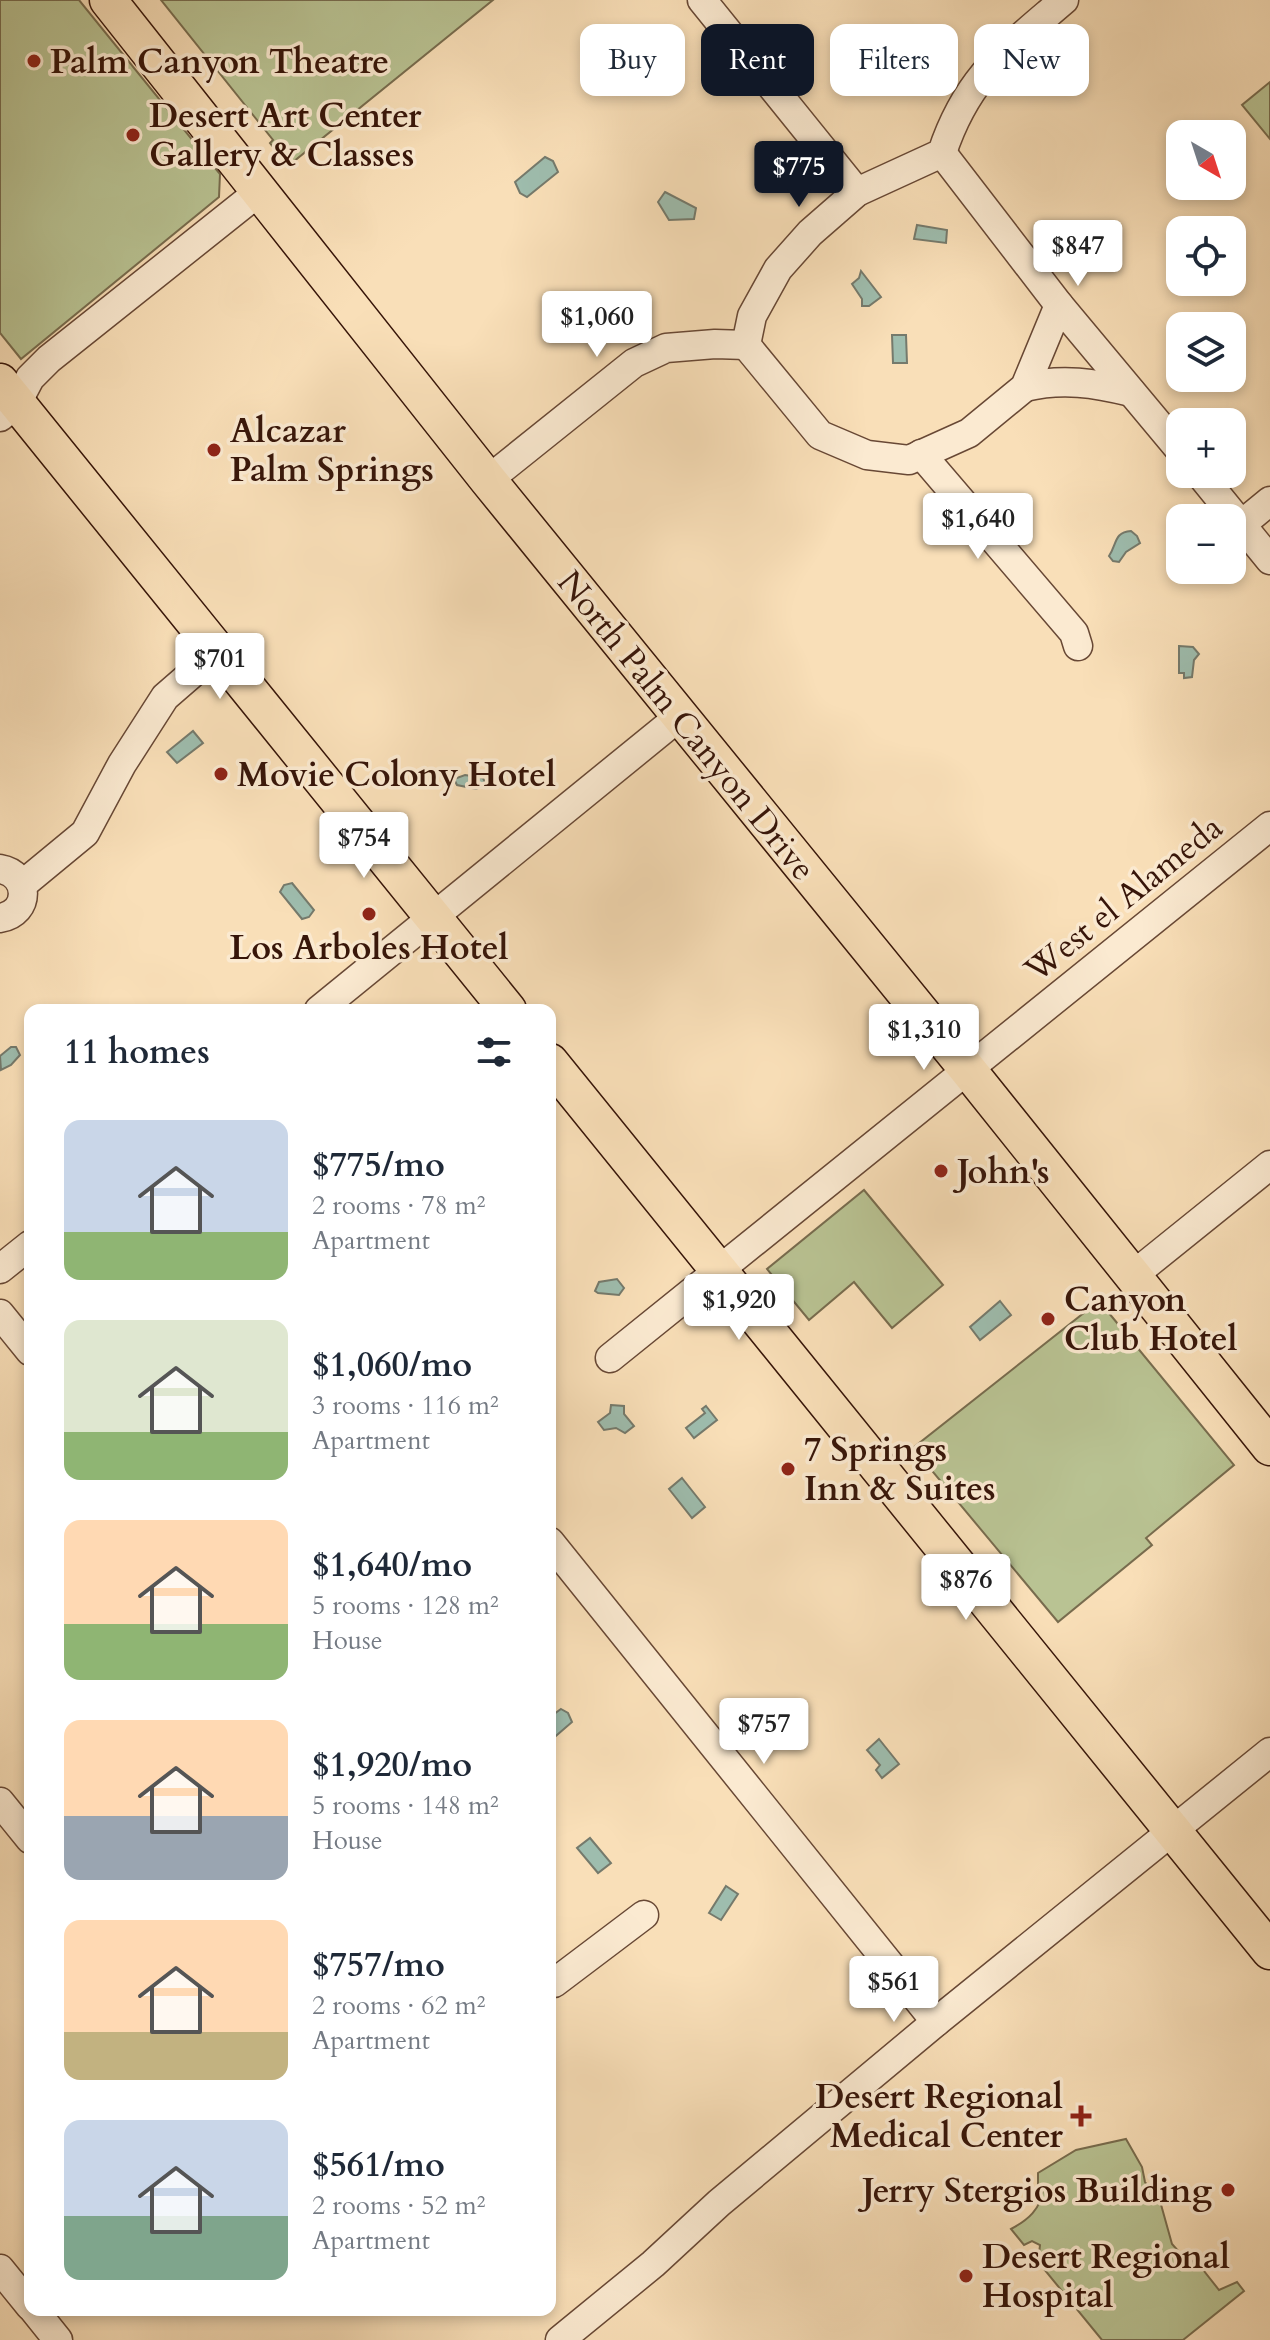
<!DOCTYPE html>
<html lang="en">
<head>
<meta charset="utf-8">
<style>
  :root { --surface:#fff; --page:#f2f2f3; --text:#1f2937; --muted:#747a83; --accent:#111827 }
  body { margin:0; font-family:Cardo,serif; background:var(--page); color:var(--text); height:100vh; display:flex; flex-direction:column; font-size:30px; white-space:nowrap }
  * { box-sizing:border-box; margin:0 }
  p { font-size:26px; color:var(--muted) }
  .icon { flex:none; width:44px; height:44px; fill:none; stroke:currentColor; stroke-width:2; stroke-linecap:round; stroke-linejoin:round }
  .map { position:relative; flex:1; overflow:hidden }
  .drawer { position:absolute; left:24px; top:1004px; width:532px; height:1312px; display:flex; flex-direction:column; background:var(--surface); border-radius:16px; box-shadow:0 4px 12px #0003 }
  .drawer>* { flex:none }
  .hud { position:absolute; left:580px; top:24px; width:570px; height:72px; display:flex; gap:16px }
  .needle { width:52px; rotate:141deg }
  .controls { position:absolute; left:1166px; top:120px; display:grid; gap:16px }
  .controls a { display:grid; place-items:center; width:80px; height:80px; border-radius:16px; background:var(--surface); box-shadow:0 4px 12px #0003; font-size:40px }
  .price { position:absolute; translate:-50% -68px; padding:0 18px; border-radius:8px; background:#fff; color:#222; font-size:26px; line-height:52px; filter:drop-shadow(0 2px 4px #0008) }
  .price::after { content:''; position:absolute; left:50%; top:48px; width:24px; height:18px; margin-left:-12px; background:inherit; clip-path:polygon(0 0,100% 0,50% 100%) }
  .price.on { background:var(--accent); color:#fff }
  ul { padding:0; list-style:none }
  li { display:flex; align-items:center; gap:24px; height:200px; padding:0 40px }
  li span { display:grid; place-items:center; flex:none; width:224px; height:160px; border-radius:16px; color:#555 }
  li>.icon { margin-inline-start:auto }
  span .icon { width:96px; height:96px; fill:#fffc; stroke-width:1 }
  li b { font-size:34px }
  h2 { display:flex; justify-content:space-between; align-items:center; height:96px; padding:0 40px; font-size:34px }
  .pill { padding:0 28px; border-radius:16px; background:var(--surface); box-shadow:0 4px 12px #0003; font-size:28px; line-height:72px }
  .pill.on { background:var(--accent); color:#fff }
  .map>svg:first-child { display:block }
</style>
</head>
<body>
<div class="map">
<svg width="1270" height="2340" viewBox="0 0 1270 2340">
  <rect width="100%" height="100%" fill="#f9dfb8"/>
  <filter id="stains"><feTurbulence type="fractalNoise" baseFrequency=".0025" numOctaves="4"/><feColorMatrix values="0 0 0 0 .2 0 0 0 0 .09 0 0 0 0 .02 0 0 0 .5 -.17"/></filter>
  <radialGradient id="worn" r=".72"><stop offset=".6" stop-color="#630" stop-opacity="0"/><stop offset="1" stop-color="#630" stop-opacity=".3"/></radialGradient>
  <g fill="#b9c393" stroke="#786c4e" stroke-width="2">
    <path d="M0,0h79l141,174 -1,23 -198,162 -21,-26z"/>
    <path d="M161,0h332l-205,166 -18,-23 3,-3z"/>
    <path d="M1270,82v57l-28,-34z"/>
    <path d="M864,1190l79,95 -51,43 -38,-46 -45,38 -42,-51z"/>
    <path d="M1099,1301l135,164 -88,73 6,7 -94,77 -145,-174z"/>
    <path d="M1126,2139l16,28 3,15 15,19 12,43 8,9 20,13 19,24 18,-8 7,9 -61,49h-81l-67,-82 4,-4 1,-9 -8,-4 -8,4 -13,-16c17,-9 30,-20 32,-40h-5v-16l38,-23z"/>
  </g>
  <g fill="#9ebdae" stroke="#757a6c" stroke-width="2">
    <path d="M545,157l8,4 5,11 -31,25 -7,-4 -5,-11z"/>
    <path d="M665,192l31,16 -2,11 -25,1 -11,-18z"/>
    <path d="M917,225l30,5 -1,13 -32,-4z"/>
    <path d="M861,271l20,26 -12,9h-7v-7l-10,-15 7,-6z"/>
    <path d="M892,335h14l1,28h-14z"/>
    <path d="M1131,531l6,5 3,7 -14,9 -7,10 -6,-1 -4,-5c8,-12 5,-24 22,-25z"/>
    <path d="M1179,646l14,1 6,7 -5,6 -2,17 -8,1v-5h-5z"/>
    <path d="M193,731l10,12 -26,20 -10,-11z"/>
    <path d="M465,775l18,3 3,7 -10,4 -19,-4 -3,-6z"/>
    <path d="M292,883l22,27 -5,7 -7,2 -22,-27 4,-7z"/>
    <path d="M11,1047h5l4,8 -9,10 -10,5 -1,-14z"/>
    <path d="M617,1279l7,9 -5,7 -21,-2 -3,-2 4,-9z"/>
    <path d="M1000,1301l11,14 -31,25 -10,-13z"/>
    <path d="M611,1405l13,1v8l10,12 -9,7 -9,-5 -12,2 -6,-8 12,-9z"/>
    <path d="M706,1406l11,14 -23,18 -8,-10 19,-15 -3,-4z"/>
    <path d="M682,1478l23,29 -13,11 -23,-29z"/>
    <path d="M561,1709l7,4 4,9 -22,19v-24z"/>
    <path d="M879,1739l20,25 -17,14 -6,-8 4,-5 -13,-15z"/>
    <path d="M590,1838l21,25 -13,10 -21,-25z"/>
    <path d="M726,1886l12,8 -17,26 -12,-7z"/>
  </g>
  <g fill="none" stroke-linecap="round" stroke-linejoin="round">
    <g stroke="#684835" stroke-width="31">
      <g id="minor">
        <path d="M702,0l155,192"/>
        <path d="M942,153l117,152 121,145"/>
        <path d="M746,345l6,-29 26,-47 32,-36 47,-41 85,-39c25,-76 64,-103 122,-153"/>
        <path d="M746,345l74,90 47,20 42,5 60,-27 56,-46 34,-82"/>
        <path d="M1025,387c37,-9 70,-4 106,5"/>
        <path d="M0,417l17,-14 13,-25 19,-19 211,-168"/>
        <path d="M921,454l153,179 4,13"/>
        <path d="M1200,474l70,86"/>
        <path d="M488,480l146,-117 32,-15 49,-4 31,1"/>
        <path d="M1242,524l28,-23"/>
        <path d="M0,869c30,5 31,44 0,49"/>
        <path d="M22,885l63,-52 37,-69 43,-67 53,-46"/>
        <path d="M319,1010l361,-294"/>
        <path d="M0,1269l30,-24"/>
        <path d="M1131,1277l139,-112"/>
        <path d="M0,1314l30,37"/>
        <path d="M610,1358l660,-532"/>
        <path d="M550,1542l386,480"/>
        <path d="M0,1802l30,37"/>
        <path d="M550,1982l4,1 90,-68"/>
        <path d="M0,2269l30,37"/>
        <path d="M34,2310l24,30"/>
        <path d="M560,2340l93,-76 66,-61 217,-181 334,-270"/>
      </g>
    </g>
    <g stroke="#371509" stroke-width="39">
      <g id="major">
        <path d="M108,0l380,480 480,590 302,377"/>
        <path d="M0,382l508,628"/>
        <path d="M550,1062l720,889"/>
      </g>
    </g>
    <use href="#minor" stroke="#fbead1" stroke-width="28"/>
    <use href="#major" stroke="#f9dfb8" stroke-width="36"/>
  </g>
  <g fill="#8f2418" stroke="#fbead1" stroke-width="3">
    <circle cx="34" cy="61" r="8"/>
    <circle cx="133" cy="135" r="8"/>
    <circle cx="214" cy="450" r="8"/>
    <circle cx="221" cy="774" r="8"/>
    <circle cx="369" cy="914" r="8"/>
    <circle cx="941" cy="1171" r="8"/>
    <circle cx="1048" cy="1319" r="8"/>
    <circle cx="788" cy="1469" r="8"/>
    <path d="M1077 2104h8v8h8v8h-8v8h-8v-8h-8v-8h8z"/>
    <circle cx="1228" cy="2190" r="8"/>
    <circle cx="966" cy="2276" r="8"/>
  </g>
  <g text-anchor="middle" stroke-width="7" stroke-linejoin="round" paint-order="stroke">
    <g font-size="34" font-weight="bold" fill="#371509" stroke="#fbead1" text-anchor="start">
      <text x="50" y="73">Palm Canyon Theatre</text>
      <text x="149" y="127">Desert Art Center<tspan x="149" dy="39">Gallery &amp; Classes</tspan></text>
      <text x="230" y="442">Alcazar<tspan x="230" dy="39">Palm Springs</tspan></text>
      <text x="237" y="786">Movie Colony Hotel</text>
      <text x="369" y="959" text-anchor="middle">Los Arboles Hotel</text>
      <text x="957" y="1183">John's</text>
      <text x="1064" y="1311">Canyon<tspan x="1064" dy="39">Club Hotel</tspan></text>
      <text x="804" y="1461">7 Springs<tspan x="804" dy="39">Inn &amp; Suites</tspan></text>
      <text x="1063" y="2108" text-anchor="end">Desert Regional<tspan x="1063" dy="39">Medical Center</tspan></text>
      <text x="1212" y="2202" text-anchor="end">Jerry Stergios Building</text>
      <text x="982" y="2268">Desert Regional<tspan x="982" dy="39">Hospital</tspan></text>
    </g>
    <g font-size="34" fill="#371509" stroke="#fbead1">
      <text transform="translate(687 725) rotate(51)" y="12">North Palm Canyon Drive</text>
      <text transform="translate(1123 898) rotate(-39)" y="12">West el Alameda</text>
    </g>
  </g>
  <rect width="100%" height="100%" filter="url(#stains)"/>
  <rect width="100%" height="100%" fill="url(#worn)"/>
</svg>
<div class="controls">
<a><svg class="needle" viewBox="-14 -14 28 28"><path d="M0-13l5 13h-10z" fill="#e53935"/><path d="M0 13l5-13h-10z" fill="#747a83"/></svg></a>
<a><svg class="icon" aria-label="locate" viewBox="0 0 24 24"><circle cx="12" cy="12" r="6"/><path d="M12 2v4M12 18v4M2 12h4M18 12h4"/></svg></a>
<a><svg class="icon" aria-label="layers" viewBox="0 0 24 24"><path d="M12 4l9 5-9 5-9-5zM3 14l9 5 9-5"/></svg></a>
<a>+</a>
<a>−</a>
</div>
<b class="price on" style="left:799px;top:209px">$775</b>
<b class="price" style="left:1078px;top:288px">$847</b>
<b class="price" style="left:597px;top:359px">$1,060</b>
<b class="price" style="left:978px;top:561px">$1,640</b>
<b class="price" style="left:220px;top:701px">$701</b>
<b class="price" style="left:364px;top:880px">$754</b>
<b class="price" style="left:924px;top:1072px">$1,310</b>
<b class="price" style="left:739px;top:1342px">$1,920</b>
<b class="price" style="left:966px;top:1622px">$876</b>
<b class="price" style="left:764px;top:1766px">$757</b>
<b class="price" style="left:894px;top:2024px">$561</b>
<div class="hud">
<a class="pill">Buy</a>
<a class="pill on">Rent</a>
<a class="pill">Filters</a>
<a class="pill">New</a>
</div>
<section class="drawer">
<h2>11 homes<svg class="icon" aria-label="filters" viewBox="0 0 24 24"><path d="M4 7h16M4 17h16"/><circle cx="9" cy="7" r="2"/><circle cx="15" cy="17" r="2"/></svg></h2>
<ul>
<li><span style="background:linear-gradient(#c9d6e8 70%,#8fb573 0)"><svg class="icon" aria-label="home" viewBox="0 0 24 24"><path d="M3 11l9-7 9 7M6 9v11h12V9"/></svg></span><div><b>$775/mo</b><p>2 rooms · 78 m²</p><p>Apartment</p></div></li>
<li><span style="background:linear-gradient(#dfe7d0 70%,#8fb573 0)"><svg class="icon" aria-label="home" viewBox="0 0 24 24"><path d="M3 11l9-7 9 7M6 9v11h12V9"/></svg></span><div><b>$1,060/mo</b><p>3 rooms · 116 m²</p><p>Apartment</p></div></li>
<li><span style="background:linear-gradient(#ffd9b3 65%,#8fb573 0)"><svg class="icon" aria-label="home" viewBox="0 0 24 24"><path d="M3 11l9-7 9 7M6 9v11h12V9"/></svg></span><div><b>$1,640/mo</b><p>5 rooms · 128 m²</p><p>House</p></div></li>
<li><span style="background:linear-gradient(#ffd9b3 60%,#9aa5b1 0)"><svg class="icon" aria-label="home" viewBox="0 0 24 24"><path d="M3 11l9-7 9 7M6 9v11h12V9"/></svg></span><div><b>$1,920/mo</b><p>5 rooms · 148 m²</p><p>House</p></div></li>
<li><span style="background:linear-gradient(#ffd9b3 70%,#c2b280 0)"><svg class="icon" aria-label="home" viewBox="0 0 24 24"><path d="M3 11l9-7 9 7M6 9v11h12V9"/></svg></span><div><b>$757/mo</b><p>2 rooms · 62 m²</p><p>Apartment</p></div></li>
<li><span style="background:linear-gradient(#c9d6e8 60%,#7fa58c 0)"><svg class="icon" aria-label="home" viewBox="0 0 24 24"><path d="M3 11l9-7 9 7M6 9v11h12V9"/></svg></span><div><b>$561/mo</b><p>2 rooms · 52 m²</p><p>Apartment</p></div></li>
</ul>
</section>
</div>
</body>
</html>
